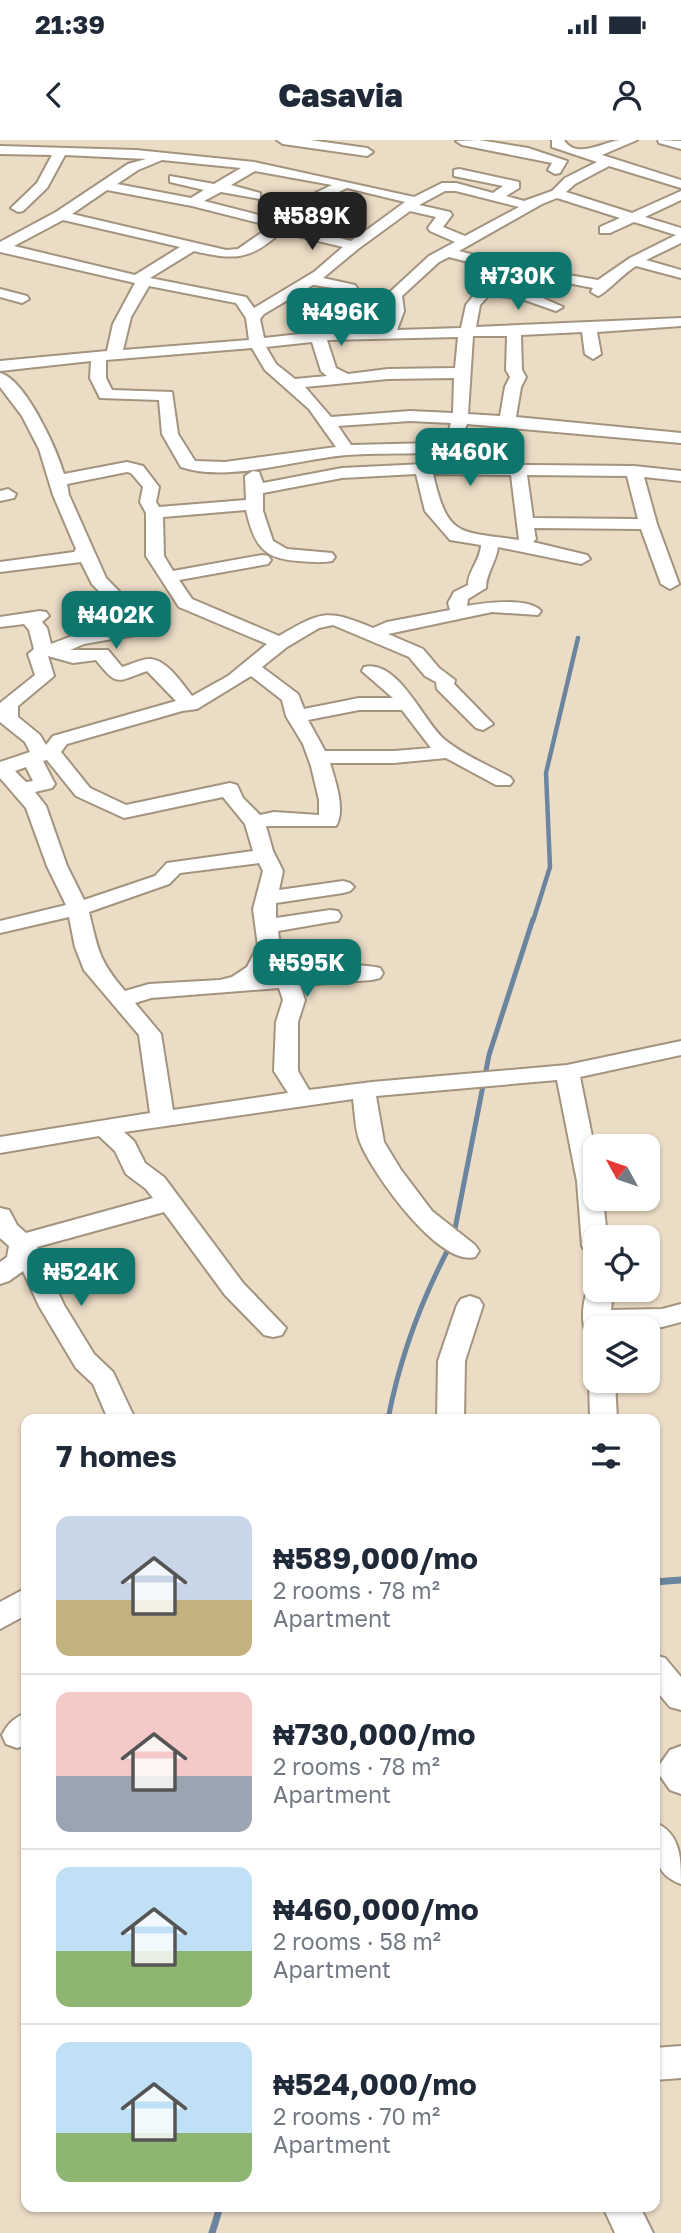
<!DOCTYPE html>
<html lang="en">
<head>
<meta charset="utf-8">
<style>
  :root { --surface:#fff; --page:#f6f6f7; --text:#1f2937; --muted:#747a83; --line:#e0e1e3; --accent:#0f766e }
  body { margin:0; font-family:"Golos Text",sans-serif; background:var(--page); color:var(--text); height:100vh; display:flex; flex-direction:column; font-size:26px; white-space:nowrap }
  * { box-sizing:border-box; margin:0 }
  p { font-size:23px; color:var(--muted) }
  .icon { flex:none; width:38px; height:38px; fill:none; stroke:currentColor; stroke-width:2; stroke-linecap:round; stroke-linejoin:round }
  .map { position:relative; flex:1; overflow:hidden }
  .side { position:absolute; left:21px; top:1274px; width:639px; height:798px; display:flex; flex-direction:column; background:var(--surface); border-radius:14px; box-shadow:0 2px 5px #0004 }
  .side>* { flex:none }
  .needle { width:46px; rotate:310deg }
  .buttons { position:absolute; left:583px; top:994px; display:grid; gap:14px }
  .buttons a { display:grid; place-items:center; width:77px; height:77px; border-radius:14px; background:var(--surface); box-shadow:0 2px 5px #0004; font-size:35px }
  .price { position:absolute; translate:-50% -60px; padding:0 16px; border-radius:14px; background:var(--accent); color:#fff; font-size:23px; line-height:46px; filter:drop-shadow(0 2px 4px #0008) }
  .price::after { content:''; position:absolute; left:50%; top:42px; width:21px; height:16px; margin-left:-10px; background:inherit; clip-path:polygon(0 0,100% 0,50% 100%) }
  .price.active { background:#222; color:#fff }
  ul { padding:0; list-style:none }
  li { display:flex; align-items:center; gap:21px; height:175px; padding:0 35px }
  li+li { border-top:2px solid var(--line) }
  li span { display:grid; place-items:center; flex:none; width:196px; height:140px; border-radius:14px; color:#555 }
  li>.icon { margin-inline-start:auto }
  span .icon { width:84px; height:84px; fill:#fffc; stroke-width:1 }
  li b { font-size:30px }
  h2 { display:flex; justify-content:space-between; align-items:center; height:84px; padding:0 35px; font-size:30px }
  .status { display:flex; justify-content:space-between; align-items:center; height:49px; padding:0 35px; background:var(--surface); direction:ltr }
  .status svg { height:19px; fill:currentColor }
  header { display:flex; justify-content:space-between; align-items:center; height:91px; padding:0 35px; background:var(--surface); font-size:32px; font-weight:800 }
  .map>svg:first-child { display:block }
</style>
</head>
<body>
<div class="status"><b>21:39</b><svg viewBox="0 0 49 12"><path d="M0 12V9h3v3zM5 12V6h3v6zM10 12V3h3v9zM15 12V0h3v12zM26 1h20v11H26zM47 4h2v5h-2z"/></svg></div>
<header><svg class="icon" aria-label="back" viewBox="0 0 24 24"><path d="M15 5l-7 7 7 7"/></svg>Casavia<svg class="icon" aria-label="person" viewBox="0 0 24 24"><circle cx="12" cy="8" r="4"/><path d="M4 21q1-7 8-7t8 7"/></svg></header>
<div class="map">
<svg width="681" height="2093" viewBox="0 0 681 2093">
  <rect width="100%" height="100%" fill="#ebdcc6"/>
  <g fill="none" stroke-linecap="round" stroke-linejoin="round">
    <path stroke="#6b859f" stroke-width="4.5" d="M533,781l17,-54 -4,-94 32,-135"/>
    <g stroke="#6b859f" stroke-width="5">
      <path d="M454,1094l35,-179 44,-136"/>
      <path d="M388,1279c12,-62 33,-119 63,-175"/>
    </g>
    <g stroke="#6b859f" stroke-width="7">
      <path d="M654,1442l27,-2"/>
      <path d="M212,2093l8,-26"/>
    </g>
    <g stroke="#a2947f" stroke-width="4">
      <g id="minor">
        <path d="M277,0h33l57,8 6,4 -6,4 -84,-12z"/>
        <path d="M479,0l49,8 39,13 -7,12 -5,1 -7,-4 4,-7 -90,-18 -6,-4z"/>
        <path d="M552,0h12c12,20 39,2 56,0 6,0 12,0 17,0l-35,15 79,25v8l-72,-22 -34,18 -9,8 66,21 49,-22v9l-36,17 36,11v15l-35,17 35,10v8l-45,-12c-12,7 -31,28 -38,30l-7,-4 2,-4 -92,-18 -1,10 -5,7 32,4 36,16 -7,4 -37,-13 -30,-3 -9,10 -4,22 205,-9v8l-84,6 4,22 -8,5 -8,-5 -3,-22 -61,3 1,35 4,7 -5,10 -5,30 165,16v10l-214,-19 -7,17 -16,11 -2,12 192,2 47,5v10l-37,-4 13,47 22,60 -9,5 -9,-5 -20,-55 -107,-1 2,11 -3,3 54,13 3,4 -9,5 -83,-17c-2,16 -12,26 -12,41l-18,11 -1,7c17,-3 61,-9 74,5l-3,4 -46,-3 -104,22 35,15 16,19 16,12 -1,4 39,40 -10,6 -7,-2 -39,-39 -1,-7 -11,-6 -16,-19 -76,-32 -14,3 -32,19 -25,20 36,27 6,15 55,-11h34l-31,-27 2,-4c34,-8 59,54 80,72 19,16 44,26 66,38l3,4 -3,4h-14l-50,-27 -52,5h-64c5,17 16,47 6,63h-70l7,25 10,20 -4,19 64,-9 7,2 4,4 -4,4 -7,2 -67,10v15l54,-8 8,1 3,5 -3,5 -8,1 -52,9 2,16 -15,28c37,-1 78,-16 115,-7l3,5 -3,5 -8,2 -72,5 5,15 -7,22v49l11,19 63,-8 195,-17 114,-24v14l-101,22 15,74v48h8l4,38h-12v18l-9,-3 -4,-6 -5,-65 -20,-101 -181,16 8,46 17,28 31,41 43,34 4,6 -4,6c-36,10 -103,-84 -115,-115 -5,-12 -5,-29 -7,-43l-229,33 10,9 11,22 19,14 79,106 43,45 -4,7 -9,2 -9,-2 -39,-40 -61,-83 -127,35 27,58 30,49 19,18 22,47h-27l-15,-35 -17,-16 -37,-62 -16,-35 -14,10 -9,3v-22l7,-5 2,-11 -9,-8v-30l9,2 8,15 9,8 127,-35 -7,-9 -20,-15 -11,-23 -16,-15 -99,17v-16l150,-24 -11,-78 -55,-65 -9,-23 -6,-30 -69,16v-12l66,-16 -19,-39 -21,-58 -26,-30v-16l30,-10 -5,-10 -25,-20v-19l35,-28 -7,-21 6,-5 -5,-19 -5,-6 -24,3v-10l40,-6 6,1 3,4 -7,6 5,6 4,16 29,-11 52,-8 -40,-41 -11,-22 -81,10v-10l74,-10 2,-3 -23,-54 -14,-46 -17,-33 -22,-29v-14c26,7 57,77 64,101l63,-12 16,4 16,21 -3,15 3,5 87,-7 -1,-24 8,-5 6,1 4,11 79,-15 83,-4 2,-11c-26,1 -54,0 -80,2 -50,4 -118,28 -166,12l-19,-33 -3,-34 -59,-2 -10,-20 1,-17 -91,10v-10l107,-10 6,-27 22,-41 -135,-31v-10l56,-30 72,-48 18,-5 -81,-4 -18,33 -24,23 -5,1 -7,-4 26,-25 15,-28 -52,-1v-8l136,4 118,12 160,35 28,-14h14l37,10 10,-7 -49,-10v-6l5,-1 60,13v6l-13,8 18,5 28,-10 13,-13 32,-16 -45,-15zM162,20l79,8 -27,16 -44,-8v6l34,8 -13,8 -74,-14 21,-14zM255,31l77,14 -35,17 -19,18 -74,-19 17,-9 39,7v-6l-29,-8zM347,48l58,14 -41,30 -17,-6 9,-7 -2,-3 -40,-12zM107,50l85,16 79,20 -33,23 -12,1 -154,-36zM445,51h11l63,16 -54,29 -22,-9 9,-12 -2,-3 -31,-7zM557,58l63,20 -20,9v6h10l24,-11 42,13 -46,23 -32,22 -77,-13 -62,-16 83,-47zM304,70l34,10 -9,7 2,3 24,8 -4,3 -63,-16zM410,71l26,6 -8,11 2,3 25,11 -26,14 -39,36v19l-8,19 -64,2 -54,6 -4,-19 4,-5 49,-29 42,6 2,-3 -2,-3 -32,-7 35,-29zM63,80l117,27 -45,28 -121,-29zM281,92l62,15 -29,25 -60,36 -8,-11 -96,-19 44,-27c39,9 56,10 87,-19zM449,117l38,10 -1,13 -20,25 -5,23 -64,2 7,-19 -2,-15 37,-34zM149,146l87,17 10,15 3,22 -126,10 8,-33zM473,196h34l-1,34 4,7 -5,10 -5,29 -32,-2zM458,197l-3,31 -67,1 -40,5 -12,-6 -9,-28zM312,202l9,29 6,5 -32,3 -19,-15 -10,-17zM252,208l13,22 44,39 27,38 -111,15 -30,-1 -17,-27 -6,-42 -60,-2 -6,-12v-18zM454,238l-1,35 -43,-2 -79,6 -26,-30 83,-8zM410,281l41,2 -4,13 -12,7 -84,2 -13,-19zM127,332l4,1 12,14 -3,15 6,11v43l33,51 88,37 -39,32 -36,20c-9,-11 -26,-38 -43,-37 -8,0 -19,6 -27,8l-14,-17h-38l14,-6 68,-12 3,-4 -49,-50 -37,-83 -2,-11zM416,334l9,37 25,29 31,5c-1,16 -13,26 -13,40l-14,7 -6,11 2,7 -63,12 -14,6c-46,-19 -51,-17 -94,8l-87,-37 -13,-19 89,-16 3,-4 -3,-4 -6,-1 -89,16 -9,-15 -1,-39 83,-7c8,34 16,49 53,51 11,1 23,2 33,0l3,-4 -3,-4 -45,-4 -14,-8 -10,-30v-18l79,-15zM433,334l78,1 8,65c-60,-9 -71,-1 -86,-66zM527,335l100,1 11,43 -105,-1zM48,516l25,7 23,-3c22,27 20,22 51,11l29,30 -123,35 -7,9 -6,-10 -22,-18v-11l36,-30zM251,536l31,24 4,16 17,28 8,22 8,34v15l-45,-3 -14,3 -17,-17 -6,-13 -7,-2 -104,22 -36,-17 -29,-36 6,-8 115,-33 15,-2zM359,570h43l29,38 -37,3h-69l-17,-31zM47,620l29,36 48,22 99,-21 22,27 8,27 -86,12 -12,13 -71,24 -17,-34 -21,-60 -11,-14 17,-4 3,-4 -12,-23zM26,627l7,14 -7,1 -11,-11zM259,723l4,8 -10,38 5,37 -11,21 -15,10 -12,3 -71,4 -24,7c-26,-30 -27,-41 -36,-79l80,-28 11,-11zM279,848l4,12 -7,22 -2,49 14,22 -115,17 -12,-76 -26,-31 16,-5z"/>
        <path d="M658,0l23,1v8l-22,-6z"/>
        <path d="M0,149l27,7 2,3 -7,4 -22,-6z"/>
        <path d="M8,349l8,5 -2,4 -14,3v-10z"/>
        <path d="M595,1142v8h18l-2,20 51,-1 19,-5v18l-19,5 -67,1v9l-8,-2c-7,-12 -5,-46 8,-53z"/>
        <path d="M470,1156l9,3 4,6 -18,56 -1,58h-27l1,-58 19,-56 4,-6z"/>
        <path d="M595,1233v8h20l2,38h-27l-1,-38z"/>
        <path d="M26,1448v27l-26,14v-27z"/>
        <path d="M654,1515l11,3 16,19v33l-11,-3 -16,-19z"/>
        <path d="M26,1573v32l-9,3 -11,-4 -4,-9c6,-12 12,-17 24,-22z"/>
        <path d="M681,1606v48l-11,-4 -14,-20 14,-20z"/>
        <path d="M654,1682c27,11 27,36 27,62 -29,-10 -27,-35 -27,-62z"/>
        <path d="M681,1906v32l-27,2v-32z"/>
        <path d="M603,2067h37l13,26h-38z"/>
      </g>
    </g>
    <use href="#minor" fill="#fff" fill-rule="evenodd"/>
  </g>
</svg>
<div class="buttons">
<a><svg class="needle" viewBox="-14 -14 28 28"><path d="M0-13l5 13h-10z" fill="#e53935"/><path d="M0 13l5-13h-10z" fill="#747a83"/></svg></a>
<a><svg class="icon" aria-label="locate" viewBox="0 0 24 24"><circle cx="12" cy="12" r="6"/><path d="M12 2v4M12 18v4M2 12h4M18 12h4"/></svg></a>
<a><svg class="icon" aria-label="layers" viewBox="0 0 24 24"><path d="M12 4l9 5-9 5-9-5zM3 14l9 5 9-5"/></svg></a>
</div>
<b class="price active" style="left:312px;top:112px">₦589K</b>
<b class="price" style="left:518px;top:172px">₦730K</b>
<b class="price" style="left:341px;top:208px">₦496K</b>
<b class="price" style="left:470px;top:348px">₦460K</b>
<b class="price" style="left:116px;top:511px">₦402K</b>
<b class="price" style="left:307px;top:859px">₦595K</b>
<b class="price" style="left:81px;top:1168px">₦524K</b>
<section class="side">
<h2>7 homes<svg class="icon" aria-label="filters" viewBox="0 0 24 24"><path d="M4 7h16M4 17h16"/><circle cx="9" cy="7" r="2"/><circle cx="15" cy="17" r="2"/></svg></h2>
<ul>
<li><span style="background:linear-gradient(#c9d6e8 60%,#c2b280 0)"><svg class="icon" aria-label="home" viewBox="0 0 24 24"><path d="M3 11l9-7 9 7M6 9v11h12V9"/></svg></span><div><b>₦589,000/mo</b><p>2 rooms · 78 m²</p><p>Apartment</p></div></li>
<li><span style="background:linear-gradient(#f6c9c9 60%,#9aa5b1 0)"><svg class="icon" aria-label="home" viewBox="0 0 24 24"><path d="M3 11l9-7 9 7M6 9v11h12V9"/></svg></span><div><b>₦730,000/mo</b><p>2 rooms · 78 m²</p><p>Apartment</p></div></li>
<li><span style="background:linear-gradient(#bfe0f5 60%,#8fb573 0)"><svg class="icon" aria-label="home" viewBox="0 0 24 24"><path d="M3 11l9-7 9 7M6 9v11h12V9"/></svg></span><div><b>₦460,000/mo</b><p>2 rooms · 58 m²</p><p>Apartment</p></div></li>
<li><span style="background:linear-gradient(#bfe0f5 65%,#8fb573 0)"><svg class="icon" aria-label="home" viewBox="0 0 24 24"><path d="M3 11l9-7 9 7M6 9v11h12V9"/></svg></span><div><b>₦524,000/mo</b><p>2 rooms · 70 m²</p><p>Apartment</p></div></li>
</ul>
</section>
</div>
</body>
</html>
